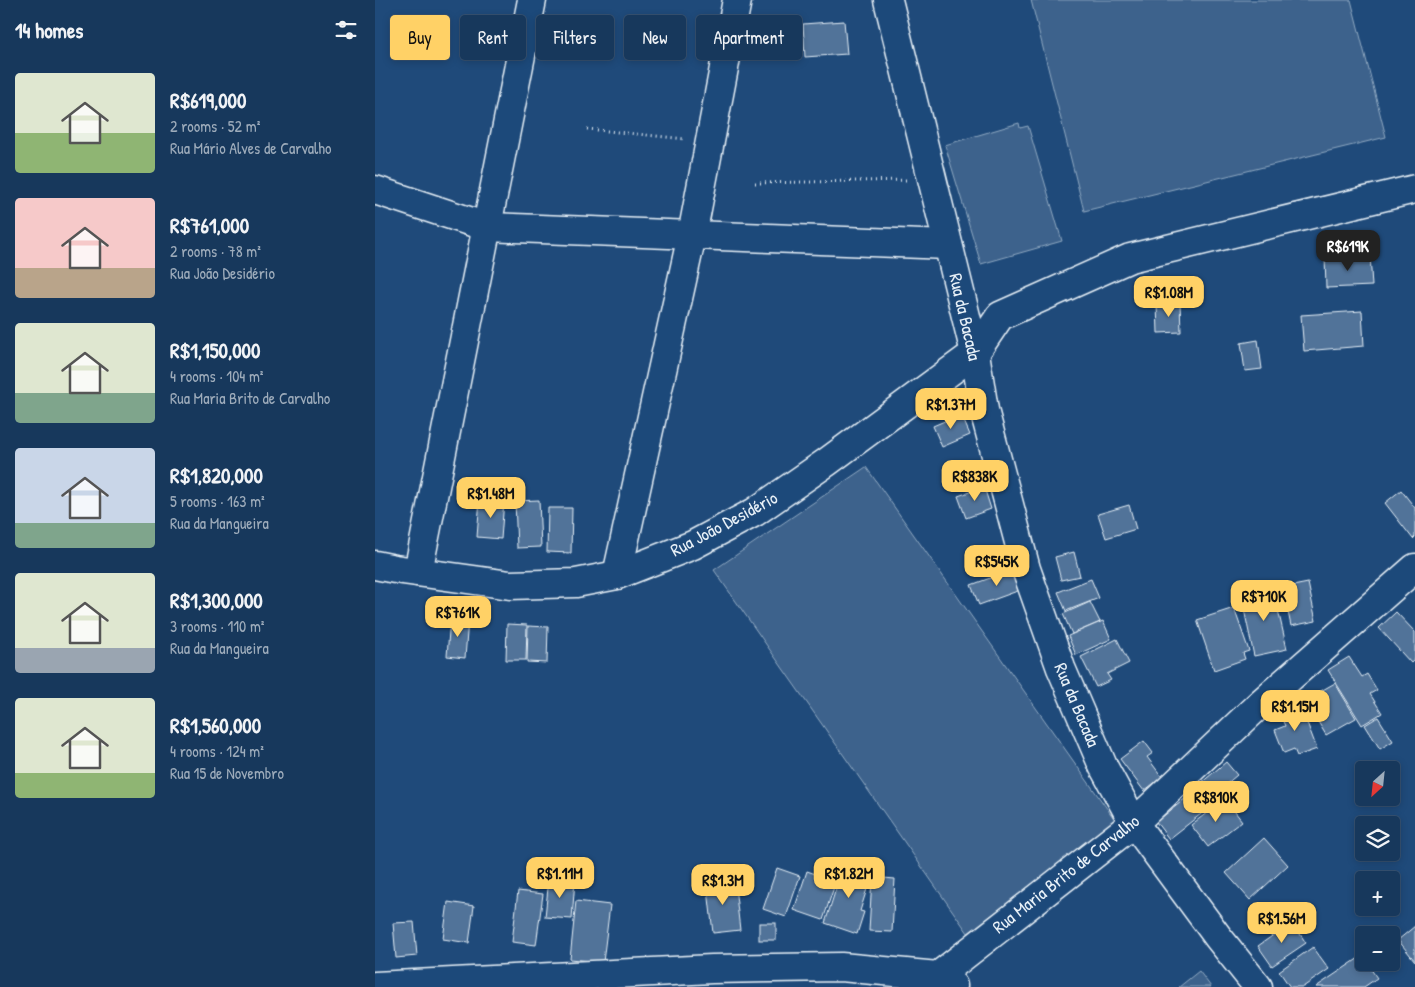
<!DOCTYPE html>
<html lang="en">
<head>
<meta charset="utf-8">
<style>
  :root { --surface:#17385c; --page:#244365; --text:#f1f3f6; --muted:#9eacbb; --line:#365272; --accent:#ffd166 }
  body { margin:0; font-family:"Patrick Hand",sans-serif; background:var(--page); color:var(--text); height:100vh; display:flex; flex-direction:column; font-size:19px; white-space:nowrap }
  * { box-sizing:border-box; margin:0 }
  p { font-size:16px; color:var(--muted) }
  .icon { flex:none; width:28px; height:28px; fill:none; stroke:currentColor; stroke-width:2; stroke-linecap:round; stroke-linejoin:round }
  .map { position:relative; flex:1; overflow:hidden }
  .drawer { display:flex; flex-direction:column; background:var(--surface); width:375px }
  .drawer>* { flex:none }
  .top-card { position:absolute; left:15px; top:15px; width:475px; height:45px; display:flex; gap:10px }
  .needle { width:32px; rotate:207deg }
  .fabs { position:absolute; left:980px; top:761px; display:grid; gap:10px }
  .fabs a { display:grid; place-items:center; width:45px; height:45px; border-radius:5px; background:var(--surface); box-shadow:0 2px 8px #0003,0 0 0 1px var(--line); font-size:25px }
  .price { position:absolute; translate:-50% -42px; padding:0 11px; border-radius:10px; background:var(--accent); color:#111; font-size:16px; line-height:32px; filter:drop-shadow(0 1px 2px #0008) }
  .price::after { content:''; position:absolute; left:50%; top:30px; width:15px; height:11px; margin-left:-8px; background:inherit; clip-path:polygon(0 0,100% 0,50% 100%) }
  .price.selected { background:#222; color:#fff }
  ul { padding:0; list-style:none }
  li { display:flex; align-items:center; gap:15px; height:125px; padding:0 15px }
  li span { display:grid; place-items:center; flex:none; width:140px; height:100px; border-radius:5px; color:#555 }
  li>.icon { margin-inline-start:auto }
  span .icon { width:60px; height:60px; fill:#fffc; stroke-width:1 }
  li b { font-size:21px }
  h2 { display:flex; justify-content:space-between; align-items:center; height:60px; padding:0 15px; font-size:21px }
  .tag { padding:0 18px; border-radius:5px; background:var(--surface); box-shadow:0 2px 8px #0003,0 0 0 1px var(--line); font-size:18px; line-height:45px }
  .tag.selected { background:var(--accent); color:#111 }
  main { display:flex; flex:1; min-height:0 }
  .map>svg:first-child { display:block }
</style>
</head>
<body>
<main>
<section class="drawer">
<h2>14 homes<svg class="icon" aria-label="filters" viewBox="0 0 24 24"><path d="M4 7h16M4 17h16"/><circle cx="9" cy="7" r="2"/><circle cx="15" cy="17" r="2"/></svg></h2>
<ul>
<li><span style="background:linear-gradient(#dfe7d0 60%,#8fb573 0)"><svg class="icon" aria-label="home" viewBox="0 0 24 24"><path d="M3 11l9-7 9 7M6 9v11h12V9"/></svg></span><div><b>R$619,000</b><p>2 rooms · 52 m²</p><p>Rua Mário Alves de Carvalho</p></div></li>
<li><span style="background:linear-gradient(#f6c9c9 70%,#b9a48a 0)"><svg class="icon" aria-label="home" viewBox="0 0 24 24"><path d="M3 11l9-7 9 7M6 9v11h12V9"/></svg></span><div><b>R$761,000</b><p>2 rooms · 78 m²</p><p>Rua João Desidério</p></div></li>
<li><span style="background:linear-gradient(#dfe7d0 70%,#7fa58c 0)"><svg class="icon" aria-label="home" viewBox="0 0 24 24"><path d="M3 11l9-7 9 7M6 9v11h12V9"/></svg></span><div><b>R$1,150,000</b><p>4 rooms · 104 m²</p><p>Rua Maria Brito de Carvalho</p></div></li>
<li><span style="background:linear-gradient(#c9d6e8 75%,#7fa58c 0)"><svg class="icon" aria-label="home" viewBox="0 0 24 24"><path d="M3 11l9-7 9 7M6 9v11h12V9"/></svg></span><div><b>R$1,820,000</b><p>5 rooms · 163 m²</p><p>Rua da Mangueira</p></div></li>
<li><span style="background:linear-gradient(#dfe7d0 75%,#9aa5b1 0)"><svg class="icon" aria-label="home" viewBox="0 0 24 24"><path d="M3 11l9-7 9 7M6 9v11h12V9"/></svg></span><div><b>R$1,300,000</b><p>3 rooms · 110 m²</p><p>Rua da Mangueira</p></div></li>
<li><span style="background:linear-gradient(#dfe7d0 75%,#8fb573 0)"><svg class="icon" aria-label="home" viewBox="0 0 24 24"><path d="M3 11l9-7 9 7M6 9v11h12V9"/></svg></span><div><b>R$1,560,000</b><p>4 rooms · 124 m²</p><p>Rua 15 de Novembro</p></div></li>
</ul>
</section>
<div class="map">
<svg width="1040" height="987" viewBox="0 0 1040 987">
  <rect width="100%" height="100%" fill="#1f4a7a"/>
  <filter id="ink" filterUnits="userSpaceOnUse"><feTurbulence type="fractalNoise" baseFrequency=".02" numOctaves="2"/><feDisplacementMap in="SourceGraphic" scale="10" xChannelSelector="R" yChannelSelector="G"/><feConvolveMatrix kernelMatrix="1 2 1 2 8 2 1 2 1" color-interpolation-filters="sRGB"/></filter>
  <g filter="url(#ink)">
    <g fill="#3c628c" stroke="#92aac2">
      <path d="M656,0h320l35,137 -302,74z"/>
      <path d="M644,123l1,5 8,-2 34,115 -81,23 -36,-119z"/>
      <path d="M491,467l249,353 -147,113 -254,-363z"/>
      <path d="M824,971l12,16h-32z"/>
    </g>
    <g fill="#517399" stroke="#e8f1f8">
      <path d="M469,21l3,33 -42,3 -2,-33z"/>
      <path d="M995,255l2,31 -46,2 -1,-31z"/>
      <path d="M805,303l1,29 -23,1 -1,-29z"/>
      <path d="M987,311l2,35 -60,5 -3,-36z"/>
      <path d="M883,340l4,29 -17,2 -4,-28z"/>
      <path d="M586,414l9,21 -28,12 -9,-21z"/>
      <path d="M609,487l7,22 -25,9 -8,-22z"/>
      <path d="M1026,490l14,18v29l-2,2 -28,-36z"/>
      <path d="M105,499l24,1 -3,39 -24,-2z"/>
      <path d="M164,500l2,47 -24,1 -2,-47z"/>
      <path d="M754,505l7,24 -30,9 -8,-24z"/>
      <path d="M173,508h24l-1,45 -24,-1z"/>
      <path d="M699,552l6,24 -19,4 -6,-23z"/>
      <path d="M640,569l8,20 -44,16 -8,-20z"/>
      <path d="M716,579l8,19 -33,13 -8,-19z"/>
      <path d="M933,583l8,38 -25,5 -8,-38z"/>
      <path d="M898,588l14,61 -33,7 -13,-61z"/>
      <path d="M715,602l10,20 -28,12 -9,-20z"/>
      <path d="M859,608l15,43 -6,2 2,6 -31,11 -17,-50z"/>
      <path d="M1021,612l19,20v27l-4,4 -32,-35z"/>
      <path d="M75,619l18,1 -3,38 -18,-2z"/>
      <path d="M728,621l8,18 -35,16 -8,-19z"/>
      <path d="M132,624l20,1 -1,35h-20z"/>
      <path d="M153,626l20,1 -1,36 -20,-1z"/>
      <path d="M742,639l12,24 -22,11 4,6 -15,7 -15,-30z"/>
      <path d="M974,657l13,20 5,-3 10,16 -7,4 12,19 -20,12 -34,-55z"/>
      <path d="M960,683l21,35 -30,17 -21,-35z"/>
      <path d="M925,704l17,45 -20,7 -3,-7 -10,4 -9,-23 10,-4 -6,-14z"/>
      <path d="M1003,717l15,24 -13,8 -15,-24z"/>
      <path d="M769,741l9,12 -6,4 15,20 -18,14 -24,-32z"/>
      <path d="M851,762l11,13 -26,22 -11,-13z"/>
      <path d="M821,790l14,17 -41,32 -13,-17z"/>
      <path d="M850,799l17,22 -34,26 -17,-22z"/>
      <path d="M889,838l24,27 -38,35 -24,-27z"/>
      <path d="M469,864l28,9 -12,38 4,1 -7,22 -32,-11z"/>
      <path d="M402,868l23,8 -14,41 -23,-8z"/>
      <path d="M432,871l29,10 -13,39 -29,-10z"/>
      <path d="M497,877l23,2 -3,53 -23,-1z"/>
      <path d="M174,878l26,2 -3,39 -27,-2z"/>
      <path d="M359,878l6,52 -27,3 -6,-52z"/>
      <path d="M143,891l25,3 -7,51 -24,-3z"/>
      <path d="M201,901l34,4 -7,57 -33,-3z"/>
      <path d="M73,902l26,4 -5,37 -26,-4z"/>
      <path d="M39,922l3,34 -21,2 -3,-35z"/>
      <path d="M917,922l14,21 -34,23 -14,-20z"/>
      <rect x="384" y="923" width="17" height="17"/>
      <path d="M1040,926v35l-17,-21z"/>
      <path d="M938,947l16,22 -26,18h-13l-11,-16z"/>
      <path d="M987,956l2,6h2l11,16 -13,9h-48z"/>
    </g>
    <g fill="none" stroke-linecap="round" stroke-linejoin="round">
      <g stroke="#e8f1f8" stroke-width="31">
        <g id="minor">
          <path d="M513,0l87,353 9,57 42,159 35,99 42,98 31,57 84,114 40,50"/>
          <path d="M0,190l112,37 461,18"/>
          <path d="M0,565l20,4 115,16 66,-2 41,-8 76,-30 62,-33 72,-50 148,-109 25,-37 130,-58 285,-69"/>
          <path d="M43,572l114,-572"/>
          <path d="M242,575l75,-340 45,-235"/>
          <path d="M563,976l196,-153 127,-120 154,-135"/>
          <path d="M0,986l337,-17 129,-2 97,9 15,10"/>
        </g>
      </g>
      <g stroke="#e8f1f8" stroke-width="3" stroke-dasharray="1 4" stroke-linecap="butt">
        <path d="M212,129l99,10"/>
        <path d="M380,183l154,-3"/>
      </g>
      <use href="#minor" stroke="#1f4a7a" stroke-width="28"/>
    </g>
  </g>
  <g text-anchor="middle" stroke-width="4" stroke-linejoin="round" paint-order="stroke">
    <g font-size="18" fill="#e8f1f8" stroke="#1f4a7a">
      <text transform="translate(590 317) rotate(77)" y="6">Rua da Bacada</text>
      <text transform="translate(349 524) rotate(-28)" y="6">Rua João Desidério</text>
      <text transform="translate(702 705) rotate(67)" y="6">Rua da Bacada</text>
      <text transform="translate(691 874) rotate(-38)" y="6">Rua Maria Brito de Carvalho</text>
    </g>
  </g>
</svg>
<div class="fabs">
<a><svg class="needle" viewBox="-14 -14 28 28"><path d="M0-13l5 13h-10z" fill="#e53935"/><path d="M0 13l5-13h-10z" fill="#9eacbb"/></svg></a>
<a><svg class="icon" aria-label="layers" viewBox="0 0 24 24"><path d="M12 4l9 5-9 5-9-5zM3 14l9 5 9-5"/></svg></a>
<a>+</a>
<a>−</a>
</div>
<b class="price selected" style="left:973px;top:272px">R$619K</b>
<b class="price" style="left:794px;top:318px">R$1.08M</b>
<b class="price" style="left:576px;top:430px">R$1.37M</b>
<b class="price" style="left:600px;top:502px">R$838K</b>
<b class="price" style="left:116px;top:519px">R$1.48M</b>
<b class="price" style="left:622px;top:587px">R$545K</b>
<b class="price" style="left:889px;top:622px">R$710K</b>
<b class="price" style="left:83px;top:638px">R$761K</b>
<b class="price" style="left:920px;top:732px">R$1.15M</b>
<b class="price" style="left:841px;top:823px">R$810K</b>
<b class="price" style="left:185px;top:899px">R$1.11M</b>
<b class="price" style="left:474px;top:899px">R$1.82M</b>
<b class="price" style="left:348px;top:906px">R$1.3M</b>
<b class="price" style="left:907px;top:944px">R$1.56M</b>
<div class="top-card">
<a class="tag selected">Buy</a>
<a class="tag">Rent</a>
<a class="tag">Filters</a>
<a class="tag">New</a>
<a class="tag">Apartment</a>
</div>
</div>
</main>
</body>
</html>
